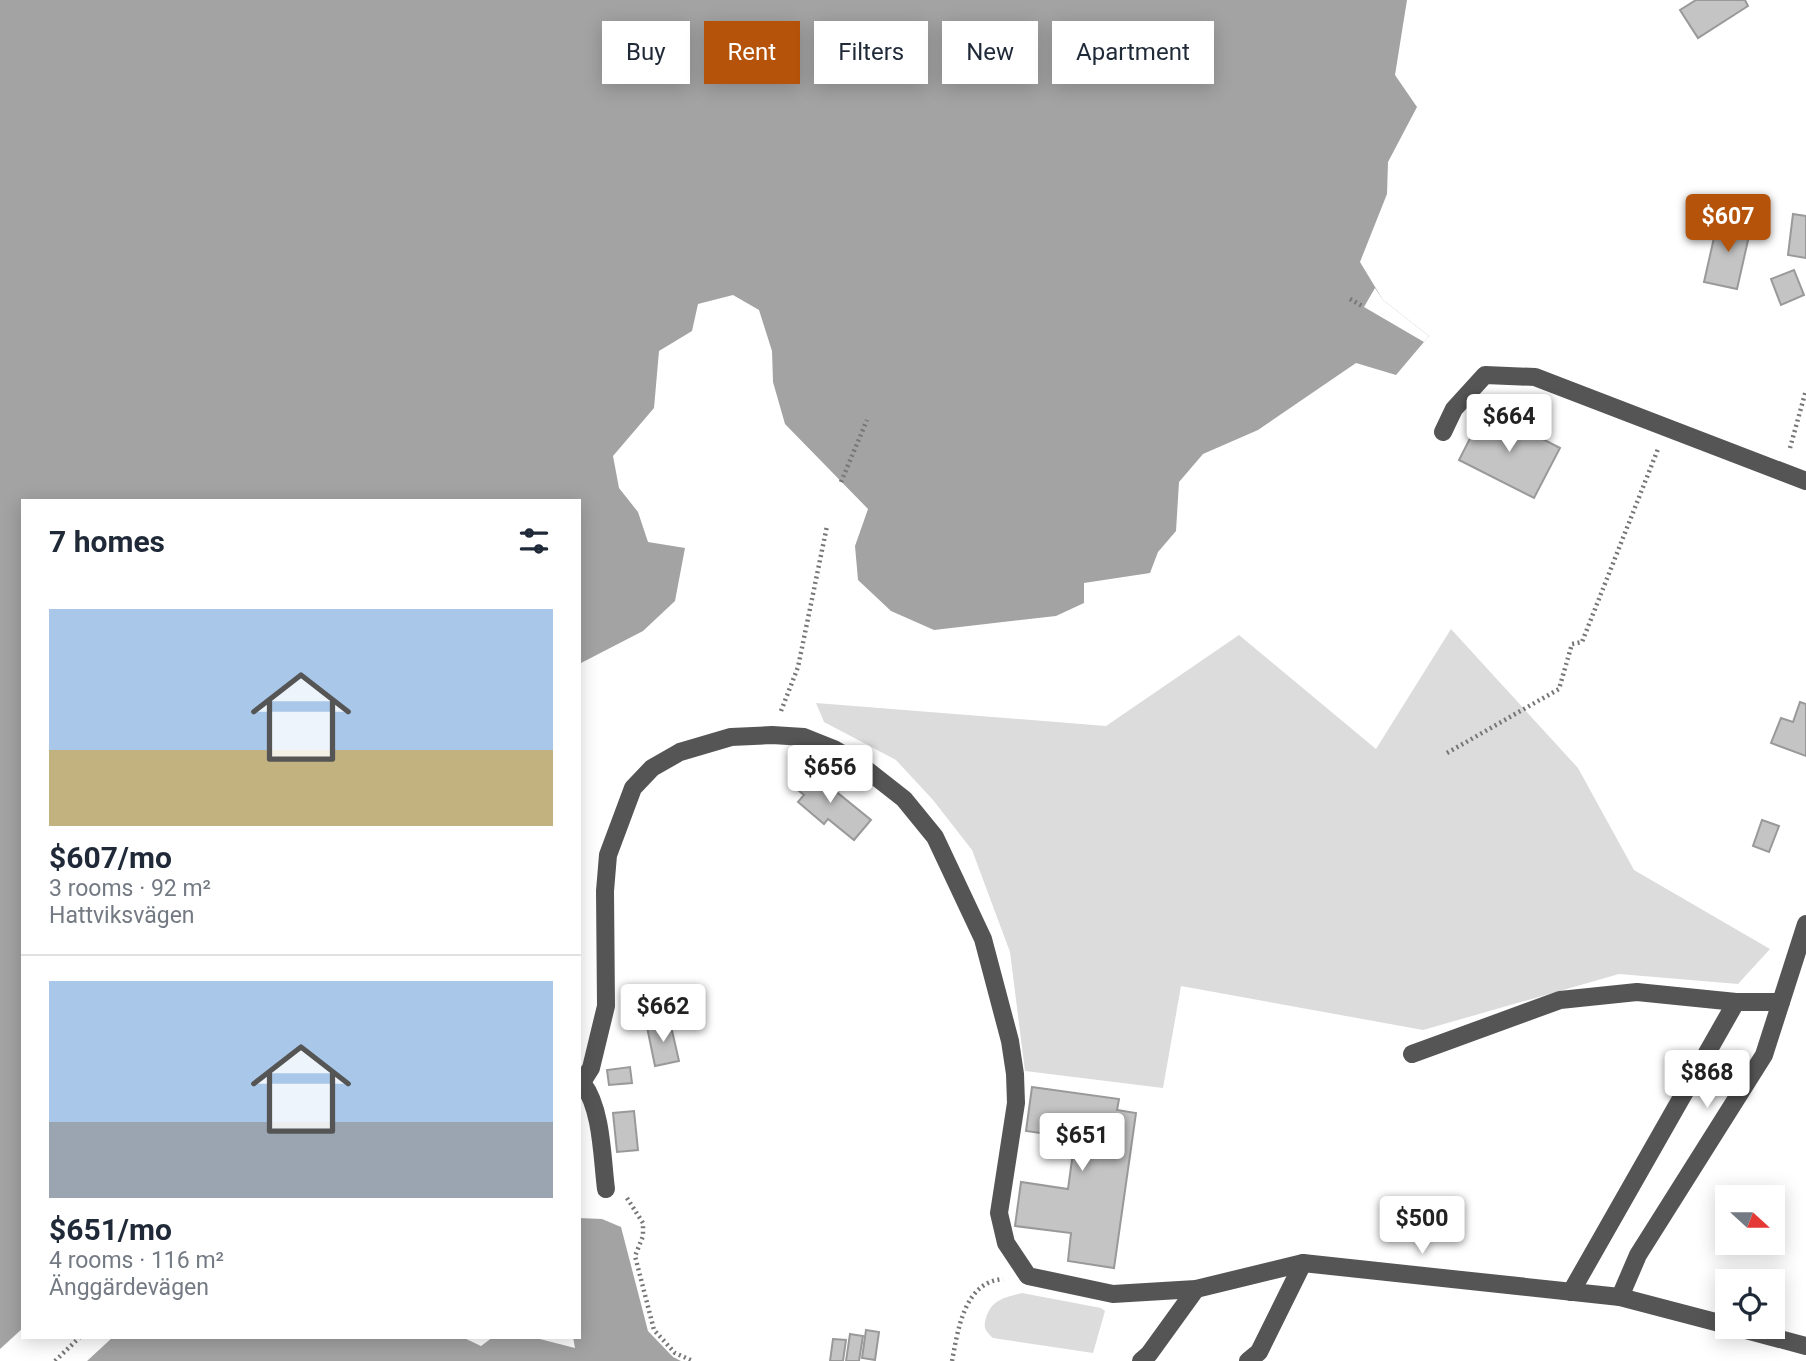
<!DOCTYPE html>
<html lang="en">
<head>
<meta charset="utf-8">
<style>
  :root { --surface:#fff; --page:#f2f2f3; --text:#1f2937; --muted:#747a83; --line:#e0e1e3; --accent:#b45309 }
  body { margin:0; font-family:Roboto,sans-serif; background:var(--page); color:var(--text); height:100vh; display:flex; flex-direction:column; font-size:26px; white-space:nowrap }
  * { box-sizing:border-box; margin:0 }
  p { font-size:23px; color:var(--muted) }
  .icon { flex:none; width:38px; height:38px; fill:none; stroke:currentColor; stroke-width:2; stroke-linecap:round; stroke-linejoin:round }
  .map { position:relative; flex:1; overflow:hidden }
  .drawer { position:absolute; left:21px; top:499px; width:560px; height:840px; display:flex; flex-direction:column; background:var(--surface); border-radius:0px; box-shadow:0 4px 18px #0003 }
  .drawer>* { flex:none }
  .guide { position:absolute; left:602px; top:21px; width:665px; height:63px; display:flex; gap:14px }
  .needle { width:46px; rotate:111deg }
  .fabs { position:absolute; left:1715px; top:1185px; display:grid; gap:14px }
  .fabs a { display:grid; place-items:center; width:70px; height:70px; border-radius:0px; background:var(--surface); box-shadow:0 4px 18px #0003; font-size:35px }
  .price { position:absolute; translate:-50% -60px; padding:0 16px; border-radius:7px; background:#fff; color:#222; font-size:23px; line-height:46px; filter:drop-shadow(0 2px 4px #0008) }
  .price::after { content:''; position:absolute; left:50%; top:42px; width:21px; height:16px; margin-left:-10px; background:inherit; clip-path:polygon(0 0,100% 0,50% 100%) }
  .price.current { background:var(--accent); color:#fff }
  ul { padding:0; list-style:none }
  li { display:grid; align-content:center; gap:14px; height:371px; padding:0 28px }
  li+li { border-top:2px solid var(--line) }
  li span { display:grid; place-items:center; height:217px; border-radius:0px; color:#555 }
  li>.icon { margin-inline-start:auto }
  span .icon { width:126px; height:126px; fill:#fffc; stroke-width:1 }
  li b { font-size:30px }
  h2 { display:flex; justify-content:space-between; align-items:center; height:84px; padding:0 28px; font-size:30px }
  .chip { padding:0 24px; border-radius:0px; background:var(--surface); box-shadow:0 4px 18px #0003; font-size:24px; line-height:63px }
  .chip.current { background:var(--accent); color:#fff }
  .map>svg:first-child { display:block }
</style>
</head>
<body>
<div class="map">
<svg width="1806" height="1361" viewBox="0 0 1806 1361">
  <rect width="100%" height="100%" fill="#fff"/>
  <g fill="#dcdcdc">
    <path d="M1451,629l127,139 56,102 136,79 -32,35 -119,-10 -196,56 -242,-44 -18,102 -138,-17 -15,-119 -38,-102 -39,-50 -37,-40 -72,-38 -8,-19 290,23 133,-91 137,114z"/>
    <path d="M1022,1293l79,15 4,3 -12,42 -100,-15c-8,-7 -10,-11 -7,-20 5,-18 19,-21 36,-25z"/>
  </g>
  <g fill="#a3a3a3">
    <path d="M0,0h1407l-12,75 22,32 -29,55 -1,32 -27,68 23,38 46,36 -33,39 -40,-12 -98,67 -55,24 -24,28 -3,49 -18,21 -8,21 -66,10v20l-28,13 -122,14 -43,-19 -33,-31 -3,-34 13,-37 -83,-85 -12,-42 -1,-31 -13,-41 -26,-15 -35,9 -6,27 -33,20 -5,57 -41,48 6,32 19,24 10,30 37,6 -10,53 -32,30 -62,32 -2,-163h-556v828l-23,21z"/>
    <path d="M579,1218l23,1 19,8 27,104 25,26 8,4h-594l26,-24h349l19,9 12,-9h39l43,11 -2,-11h6z"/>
  </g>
  <path fill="#fff" d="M1375,288l8,12 46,36 -5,6 -60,-35z"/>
  <g fill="#c4c4c4" stroke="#999" stroke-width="2">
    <path d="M1696,0h49l3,6 -50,32 -18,-28z"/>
    <path d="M1793,214l13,2v42l-18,-3z"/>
    <path d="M1718,220l33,7 -14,62 -33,-7z"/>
    <path d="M1794,270l10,25 -23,10 -10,-26z"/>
    <path d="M1485,409l75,39 -26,50 -75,-38z"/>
    <path d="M1800,702l6,2v52l-35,-13 10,-25 12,4z"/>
    <path d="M807,768l64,52 -17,20 -26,-21 -4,5 -26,-22 6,-7 -11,-9z"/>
    <path d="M1762,820l17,6 -10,26 -16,-6z"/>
    <path d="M670,1022l9,39 -24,5 -8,-39z"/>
    <path d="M630,1067l2,16 -23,2 -2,-15z"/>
    <path d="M1032,1087l87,12 -2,11 19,3 -22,155 -46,-7 3,-28 -56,-7 6,-44 47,7 7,-51 -49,-7z"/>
    <path d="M634,1111l4,39 -21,2 -4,-39z"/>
    <path d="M866,1330l13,2 -4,28 -13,-2z"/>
    <path d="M850,1334l13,2 -4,25h-13z"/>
    <path d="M833,1339l13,1 -3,21h-13z"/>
  </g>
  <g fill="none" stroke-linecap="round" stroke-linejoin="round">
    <g stroke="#777" stroke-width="4.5" stroke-dasharray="2 3.5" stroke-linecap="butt">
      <path d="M1350,299l14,8"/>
      <path d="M1790,448l16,-58"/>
      <path d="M841,482l26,-62"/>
      <path d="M781,711l17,-44 29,-141"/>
      <path d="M1447,753l112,-64 13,-45 10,-2 76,-193"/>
      <path d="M627,1198l16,25v13l-8,20 19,74 21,23 18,8"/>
      <path d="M55,1361l25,-24"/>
      <path d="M952,1361c6,-31 12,-79 51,-82"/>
    </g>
    <g stroke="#555" stroke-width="18">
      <path d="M1443,432l11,-23 31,-34 50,2 271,104"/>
      <path d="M1412,1054l148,-54 77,-8 99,10h45"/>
      <path d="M583,1084c19,25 19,74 23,105"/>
      <path d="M579,1087l12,-19 15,-62 -1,-115 3,-36 25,-67 19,-20 28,-16 51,-15 41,-2 32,2 30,12 24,14 46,36 31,38 48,102 27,102 5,33 1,29 -17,110 7,30 22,33 85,18 83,-5 107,-26 317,34 107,28"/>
      <path d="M1571,1292l165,-290"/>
      <path d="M1620,1297l18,-42 126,-200 42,-131"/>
      <path d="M1731,1326l75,20"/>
      <path d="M1141,1361l8,-7 47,-65"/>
      <path d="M1248,1361l11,-9 44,-89"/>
    </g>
  </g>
</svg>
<div class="fabs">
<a><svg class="needle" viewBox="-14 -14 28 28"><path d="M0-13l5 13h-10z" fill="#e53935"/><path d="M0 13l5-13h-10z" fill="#747a83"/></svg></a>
<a><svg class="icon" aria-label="locate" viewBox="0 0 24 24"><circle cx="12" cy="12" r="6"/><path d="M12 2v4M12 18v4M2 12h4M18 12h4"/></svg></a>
</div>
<b class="price current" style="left:1728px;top:254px">$607</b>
<b class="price" style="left:1509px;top:454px">$664</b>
<b class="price" style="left:830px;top:805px">$656</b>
<b class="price" style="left:663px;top:1044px">$662</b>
<b class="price" style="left:1707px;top:1110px">$868</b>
<b class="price" style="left:1082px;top:1173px">$651</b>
<b class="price" style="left:1422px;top:1256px">$500</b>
<div class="guide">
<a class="chip">Buy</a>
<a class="chip current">Rent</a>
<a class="chip">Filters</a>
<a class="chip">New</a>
<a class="chip">Apartment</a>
</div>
<section class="drawer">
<h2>7 homes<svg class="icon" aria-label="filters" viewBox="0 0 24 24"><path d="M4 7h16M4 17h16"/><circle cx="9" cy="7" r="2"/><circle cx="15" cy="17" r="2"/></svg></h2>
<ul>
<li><span style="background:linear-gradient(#a9c7e8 65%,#c2b280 0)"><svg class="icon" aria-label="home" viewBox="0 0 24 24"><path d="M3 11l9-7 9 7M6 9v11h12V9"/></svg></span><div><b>$607/mo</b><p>3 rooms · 92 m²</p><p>Hattviksvägen</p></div></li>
<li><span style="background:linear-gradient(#a9c7e8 65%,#9aa5b1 0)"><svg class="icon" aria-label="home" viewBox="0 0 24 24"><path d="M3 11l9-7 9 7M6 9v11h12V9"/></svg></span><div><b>$651/mo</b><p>4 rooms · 116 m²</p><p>Änggärdevägen</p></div></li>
</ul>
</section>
</div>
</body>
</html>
